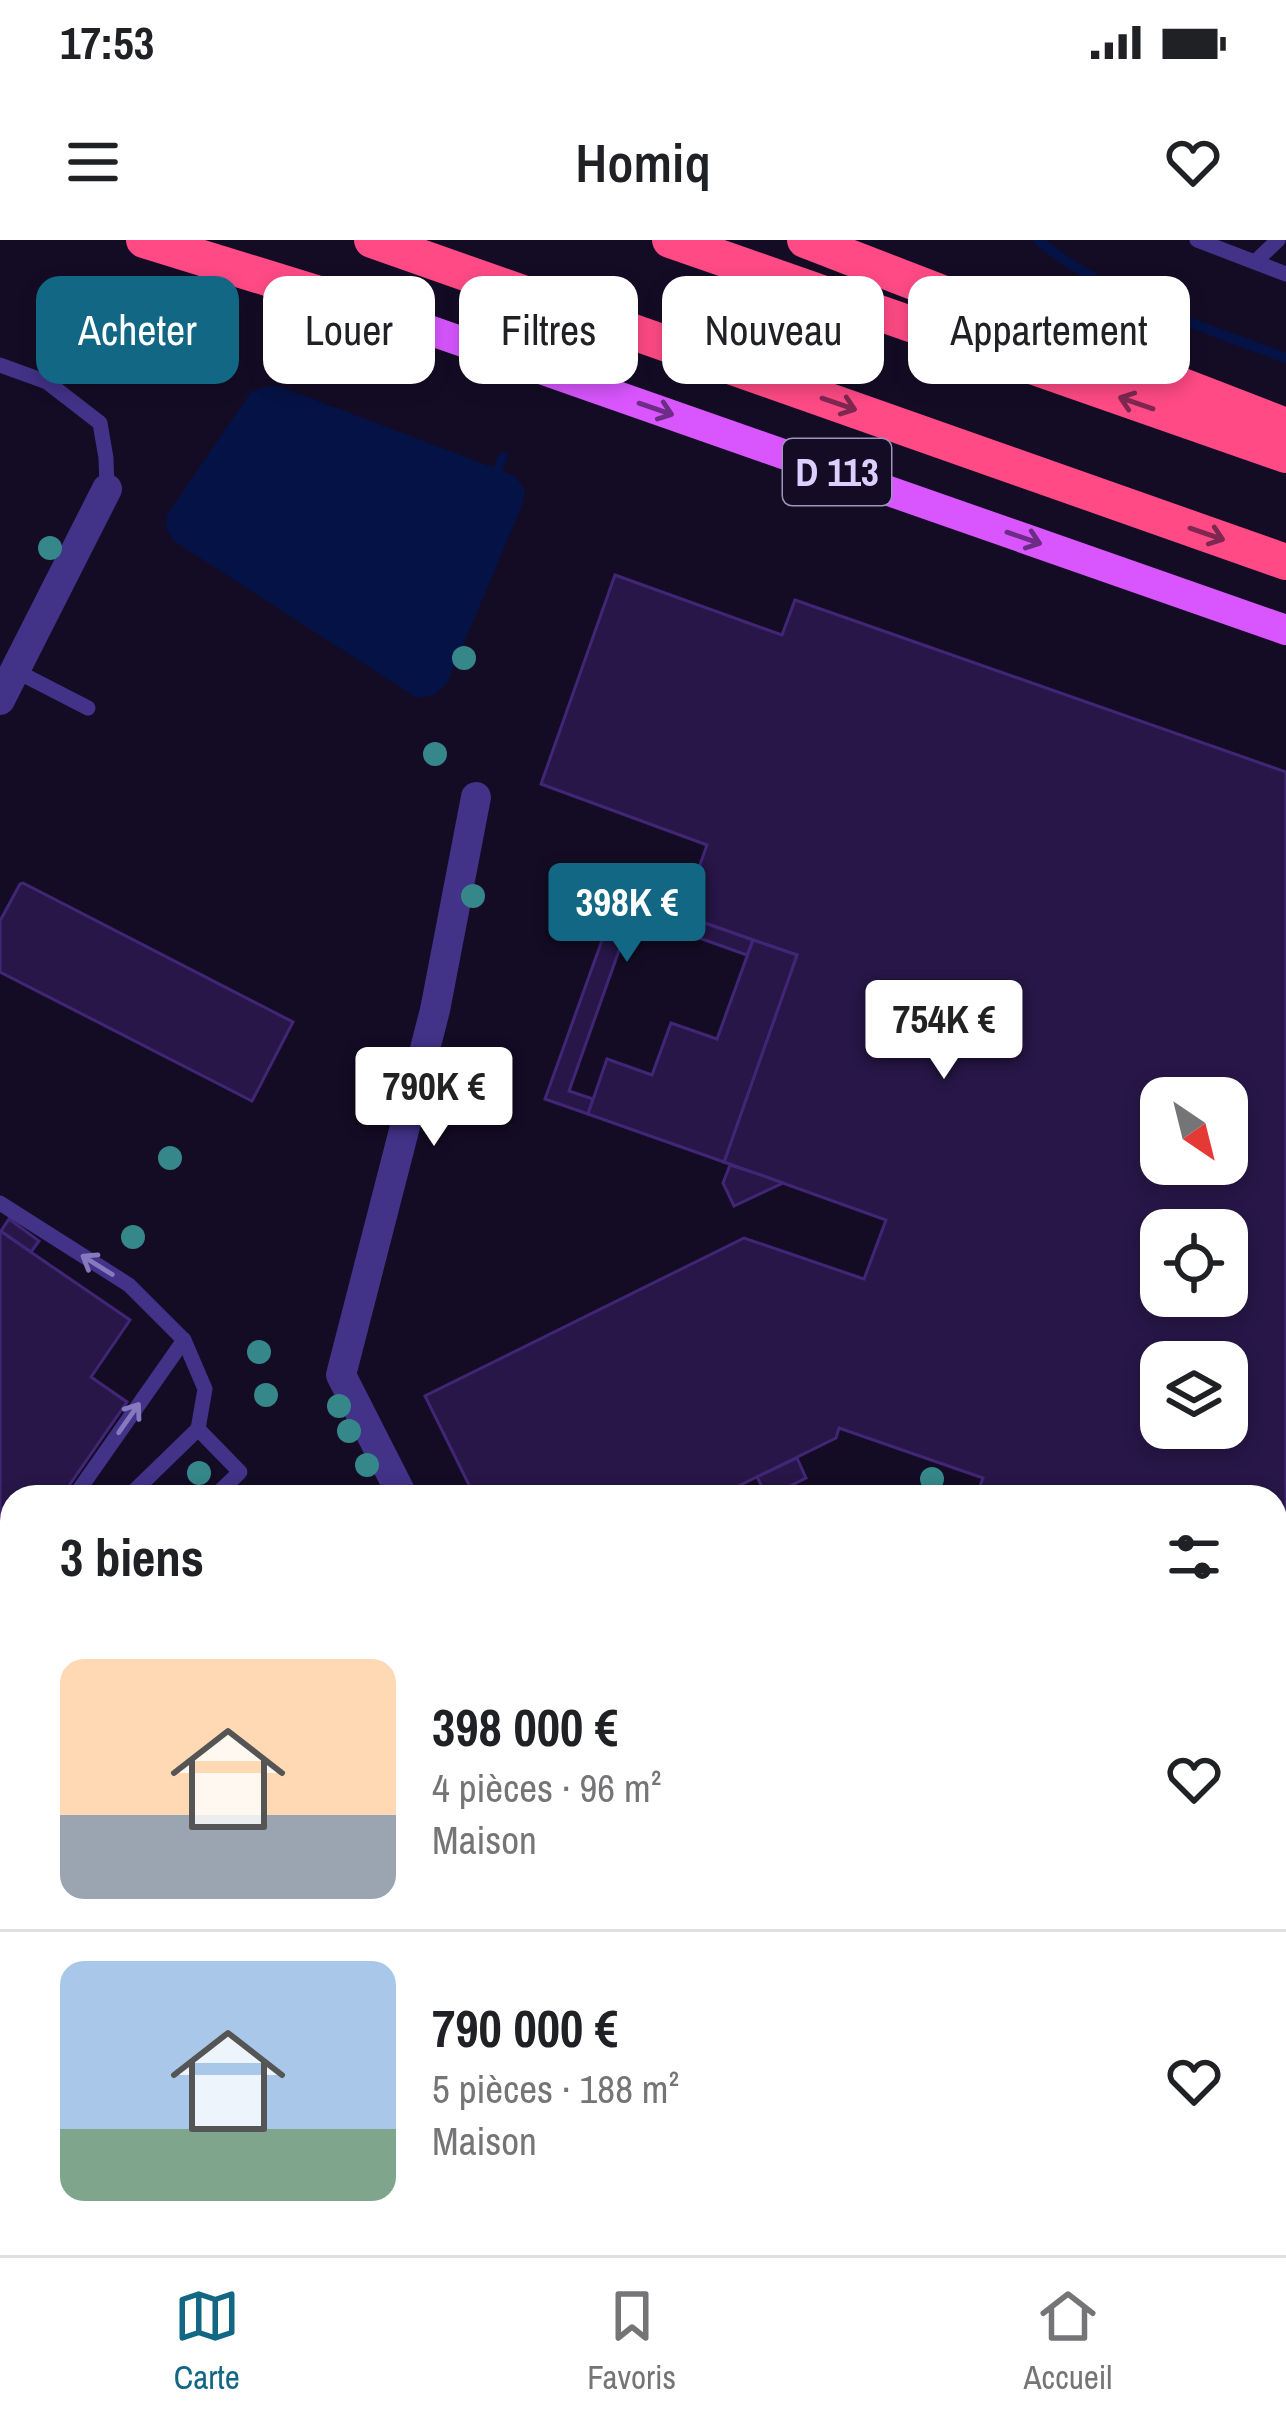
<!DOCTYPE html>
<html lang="fr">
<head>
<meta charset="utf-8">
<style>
  :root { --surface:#fff; --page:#f6f6f6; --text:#202124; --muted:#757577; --line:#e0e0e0; --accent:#126784 }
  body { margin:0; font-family:"Archivo Narrow",sans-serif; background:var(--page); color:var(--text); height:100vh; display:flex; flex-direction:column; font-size:45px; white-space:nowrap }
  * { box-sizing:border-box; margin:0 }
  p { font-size:39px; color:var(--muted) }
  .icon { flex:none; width:66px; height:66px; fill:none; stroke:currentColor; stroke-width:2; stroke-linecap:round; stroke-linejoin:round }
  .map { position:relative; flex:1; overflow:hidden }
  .details { position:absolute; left:0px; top:1245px; width:1287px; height:771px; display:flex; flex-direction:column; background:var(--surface); border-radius:36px 36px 0 0; box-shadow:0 6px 18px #0003 }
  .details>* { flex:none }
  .top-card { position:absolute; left:36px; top:36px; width:1215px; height:108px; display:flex; gap:24px }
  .needle { width:78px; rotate:145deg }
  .buttons { position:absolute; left:1140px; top:837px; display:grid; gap:24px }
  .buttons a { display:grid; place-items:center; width:108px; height:108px; border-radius:24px; background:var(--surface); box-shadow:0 6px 18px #0003; font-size:60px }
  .price { position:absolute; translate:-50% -102px; padding:0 27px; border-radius:12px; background:#fff; color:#222; font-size:39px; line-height:78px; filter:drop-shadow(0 3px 6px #0008) }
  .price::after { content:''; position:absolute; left:50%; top:72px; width:36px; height:27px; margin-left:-18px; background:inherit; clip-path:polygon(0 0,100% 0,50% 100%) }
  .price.selected { background:var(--accent); color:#fff }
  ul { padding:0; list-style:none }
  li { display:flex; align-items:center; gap:36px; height:300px; padding:0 60px }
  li+li { border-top:3px solid var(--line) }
  li span { display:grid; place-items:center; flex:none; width:336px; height:240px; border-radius:24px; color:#555 }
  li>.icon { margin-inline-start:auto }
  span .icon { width:144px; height:144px; fill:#fffc; stroke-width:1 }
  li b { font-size:51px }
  h2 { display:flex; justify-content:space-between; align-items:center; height:144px; padding:0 60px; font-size:51px }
  .tag { padding:0 42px; border-radius:24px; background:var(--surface); box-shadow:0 6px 18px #0003; font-size:42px; line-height:108px }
  .tag.selected { background:var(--accent); color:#fff }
  .status { display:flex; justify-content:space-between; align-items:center; height:84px; padding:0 60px; background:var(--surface); direction:ltr }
  .status svg { height:33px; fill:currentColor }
  header { display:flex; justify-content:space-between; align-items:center; height:156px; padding:0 60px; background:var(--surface); font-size:54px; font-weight:600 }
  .tabs { display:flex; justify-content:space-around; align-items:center; height:168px; border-top:3px solid var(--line); background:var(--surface); font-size:33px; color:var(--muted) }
  .tabs a { display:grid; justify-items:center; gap:6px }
  .tabs .selected { color:var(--accent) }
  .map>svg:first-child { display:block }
</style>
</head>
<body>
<div class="status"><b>17:53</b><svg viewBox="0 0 49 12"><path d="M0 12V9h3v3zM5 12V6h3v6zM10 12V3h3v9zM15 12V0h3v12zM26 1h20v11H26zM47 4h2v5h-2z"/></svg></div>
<header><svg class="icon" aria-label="menu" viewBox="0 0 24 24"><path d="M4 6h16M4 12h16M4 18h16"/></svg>Homiq<svg class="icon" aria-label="heart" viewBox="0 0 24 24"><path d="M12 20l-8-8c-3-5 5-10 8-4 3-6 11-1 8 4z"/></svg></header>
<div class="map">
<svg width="1286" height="2015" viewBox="0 0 1286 2015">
  <rect width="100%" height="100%" fill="#140c25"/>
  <path fill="#051245" d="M279,146l236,90 10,14 -2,13 -76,180 -13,12 -17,3 -243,-157 -8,-12 1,-14 84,-123 13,-5z"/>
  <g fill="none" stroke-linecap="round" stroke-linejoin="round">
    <g stroke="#051245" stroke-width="10">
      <path d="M1038,0c72,59 162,86 248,118"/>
      <path d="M498,229l5,-12"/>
    </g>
  </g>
  <g fill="#271647" stroke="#422676" stroke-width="3" fill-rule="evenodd">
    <path d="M615,335l167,60 13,-35 491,172v813l-11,-4v-84h-299l7,-19 -144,-50 -3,10 -120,59h-241l-50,-101 319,-158 120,41 22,-59 -162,-58 73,-207 -115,-40 25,-70 -166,-61zM1161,858h66v66h-66zM1161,990h66v66h-66zM1161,1122h66v66h-66z"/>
    <path d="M628,628l63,22 -9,25 71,25 -6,15 -115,-41 -63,177 24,8 -5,15 -43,-15z"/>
    <path d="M23,643l270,139 -41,79 -252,-129v-51l20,-37z"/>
    <path d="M753,700l44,15 -73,207 -136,-48 19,-55 45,16 19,-52 46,16z"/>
    <path d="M730,925l28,9 25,9 -49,23 -11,-23z"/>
    <path d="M9,979l30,22 -8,11 -30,-21z"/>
    <path d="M0,991l130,89 -39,57 36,25 -66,95h-49v5l-12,18z"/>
    <path d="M797,1218l9,20 -39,19 -10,-20z"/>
  </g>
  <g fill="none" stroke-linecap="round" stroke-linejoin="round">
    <g stroke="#423288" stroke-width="15">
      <path d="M1197,0l89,34"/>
      <path d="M1255,22l23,-22"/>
      <path d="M0,125l47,17 53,41 6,35 1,31"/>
      <path d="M16,431l72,37"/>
      <path d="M0,963l129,82 55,55 21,49 -7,40 -70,68"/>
      <path d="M198,1189l42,43 -26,25"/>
      <path d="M74,1257l110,-157"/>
      <path d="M0,1378l12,-17"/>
      <path d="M1275,1508l11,4"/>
      <path d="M71,2004l16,11"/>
      <path d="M875,2004l31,11"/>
      <path d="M183,2015l5,-5"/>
    </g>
    <g stroke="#423288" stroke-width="30">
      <path d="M0,460l107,-211"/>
      <path d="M403,1257l-62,-122 94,-365 41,-213"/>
      <path d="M0,1503l12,-16"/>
      <path d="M1275,1595l11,4"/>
      <path d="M1275,1951l11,3"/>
      <path d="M286,2015l8,-11"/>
    </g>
    <path stroke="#d956ff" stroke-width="30" d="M366,68l920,322"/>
    <g stroke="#ff4a86" stroke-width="36">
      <path d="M144,0l243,75"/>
      <path d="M372,0l914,322"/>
      <path d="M670,0l616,215"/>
      <path d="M805,0l481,186"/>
    </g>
  </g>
  <g fill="#358789">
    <circle cx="50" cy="308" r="12"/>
    <circle cx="464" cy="418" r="12"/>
    <circle cx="435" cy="514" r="12"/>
    <circle cx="473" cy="656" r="12"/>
    <circle cx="170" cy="918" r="12"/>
    <circle cx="133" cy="997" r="12"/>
    <circle cx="259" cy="1112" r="12"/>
    <circle cx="266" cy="1155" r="12"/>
    <circle cx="339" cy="1166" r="12"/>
    <circle cx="349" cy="1191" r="12"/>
    <circle cx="367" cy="1225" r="12"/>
    <circle cx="199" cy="1233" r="12"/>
    <circle cx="932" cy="1239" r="12"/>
  </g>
  <defs><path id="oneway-shaft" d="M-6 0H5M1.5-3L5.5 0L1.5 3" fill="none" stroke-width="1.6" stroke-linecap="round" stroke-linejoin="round" transform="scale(3)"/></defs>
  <g stroke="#7e2851">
    <use href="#oneway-shaft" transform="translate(1136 163) rotate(-161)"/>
    <use href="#oneway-shaft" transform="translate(839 164) rotate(19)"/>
    <use href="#oneway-shaft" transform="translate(1207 294) rotate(19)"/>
  </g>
  <g stroke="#6d2d87">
    <use href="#oneway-shaft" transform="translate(656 169) rotate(19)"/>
    <use href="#oneway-shaft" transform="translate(1024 298) rotate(19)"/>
  </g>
  <g stroke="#8779be">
    <use href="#oneway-shaft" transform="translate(97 1025) rotate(-148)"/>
    <use href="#oneway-shaft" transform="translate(129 1178) rotate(-55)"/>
  </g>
  <g text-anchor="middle" stroke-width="12" stroke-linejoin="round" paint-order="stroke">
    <rect fill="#140c25" stroke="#a094be" stroke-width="3" x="783" y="199" width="108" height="66" rx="9"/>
    <g font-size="39" font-weight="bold" fill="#dccfff">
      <text x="837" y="246">D 113</text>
    </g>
  </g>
</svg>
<div class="buttons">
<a><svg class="needle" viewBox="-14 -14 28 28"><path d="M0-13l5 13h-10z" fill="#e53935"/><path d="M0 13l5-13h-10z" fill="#757577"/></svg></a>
<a><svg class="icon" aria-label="locate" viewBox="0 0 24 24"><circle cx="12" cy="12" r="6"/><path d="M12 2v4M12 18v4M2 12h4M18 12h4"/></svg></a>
<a><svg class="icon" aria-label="layers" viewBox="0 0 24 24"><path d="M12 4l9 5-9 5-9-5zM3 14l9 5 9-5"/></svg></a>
</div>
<b class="price selected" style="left:627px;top:725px">398K €</b>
<b class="price" style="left:944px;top:842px">754K €</b>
<b class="price" style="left:434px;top:909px">790K €</b>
<div class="top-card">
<a class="tag selected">Acheter</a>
<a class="tag">Louer</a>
<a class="tag">Filtres</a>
<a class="tag">Nouveau</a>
<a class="tag">Appartement</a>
</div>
<section class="details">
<h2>3 biens<svg class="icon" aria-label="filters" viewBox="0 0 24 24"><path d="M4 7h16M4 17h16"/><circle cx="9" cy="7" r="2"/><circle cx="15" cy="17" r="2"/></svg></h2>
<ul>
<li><span style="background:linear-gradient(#ffd9b3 65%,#9aa5b1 0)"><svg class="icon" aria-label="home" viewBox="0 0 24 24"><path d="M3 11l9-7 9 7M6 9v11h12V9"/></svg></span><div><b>398 000 €</b><p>4 pièces · 96 m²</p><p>Maison</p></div><svg class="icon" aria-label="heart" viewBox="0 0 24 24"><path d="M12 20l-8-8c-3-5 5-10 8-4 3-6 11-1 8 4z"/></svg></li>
<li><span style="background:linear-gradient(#a9c7e8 70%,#7fa58c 0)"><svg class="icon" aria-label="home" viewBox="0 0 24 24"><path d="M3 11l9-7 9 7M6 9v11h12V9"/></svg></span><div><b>790 000 €</b><p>5 pièces · 188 m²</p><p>Maison</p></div><svg class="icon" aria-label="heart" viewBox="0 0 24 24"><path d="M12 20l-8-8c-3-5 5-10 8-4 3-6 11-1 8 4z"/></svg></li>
</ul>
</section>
</div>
<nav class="tabs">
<a class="selected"><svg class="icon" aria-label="map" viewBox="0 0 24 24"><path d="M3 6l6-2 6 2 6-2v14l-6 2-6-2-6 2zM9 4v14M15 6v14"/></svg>Carte</a>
<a><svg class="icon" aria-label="saved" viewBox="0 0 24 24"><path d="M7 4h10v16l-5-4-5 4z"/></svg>Favoris</a>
<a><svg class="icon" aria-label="home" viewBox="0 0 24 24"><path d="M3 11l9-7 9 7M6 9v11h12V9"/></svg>Accueil</a>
</nav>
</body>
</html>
